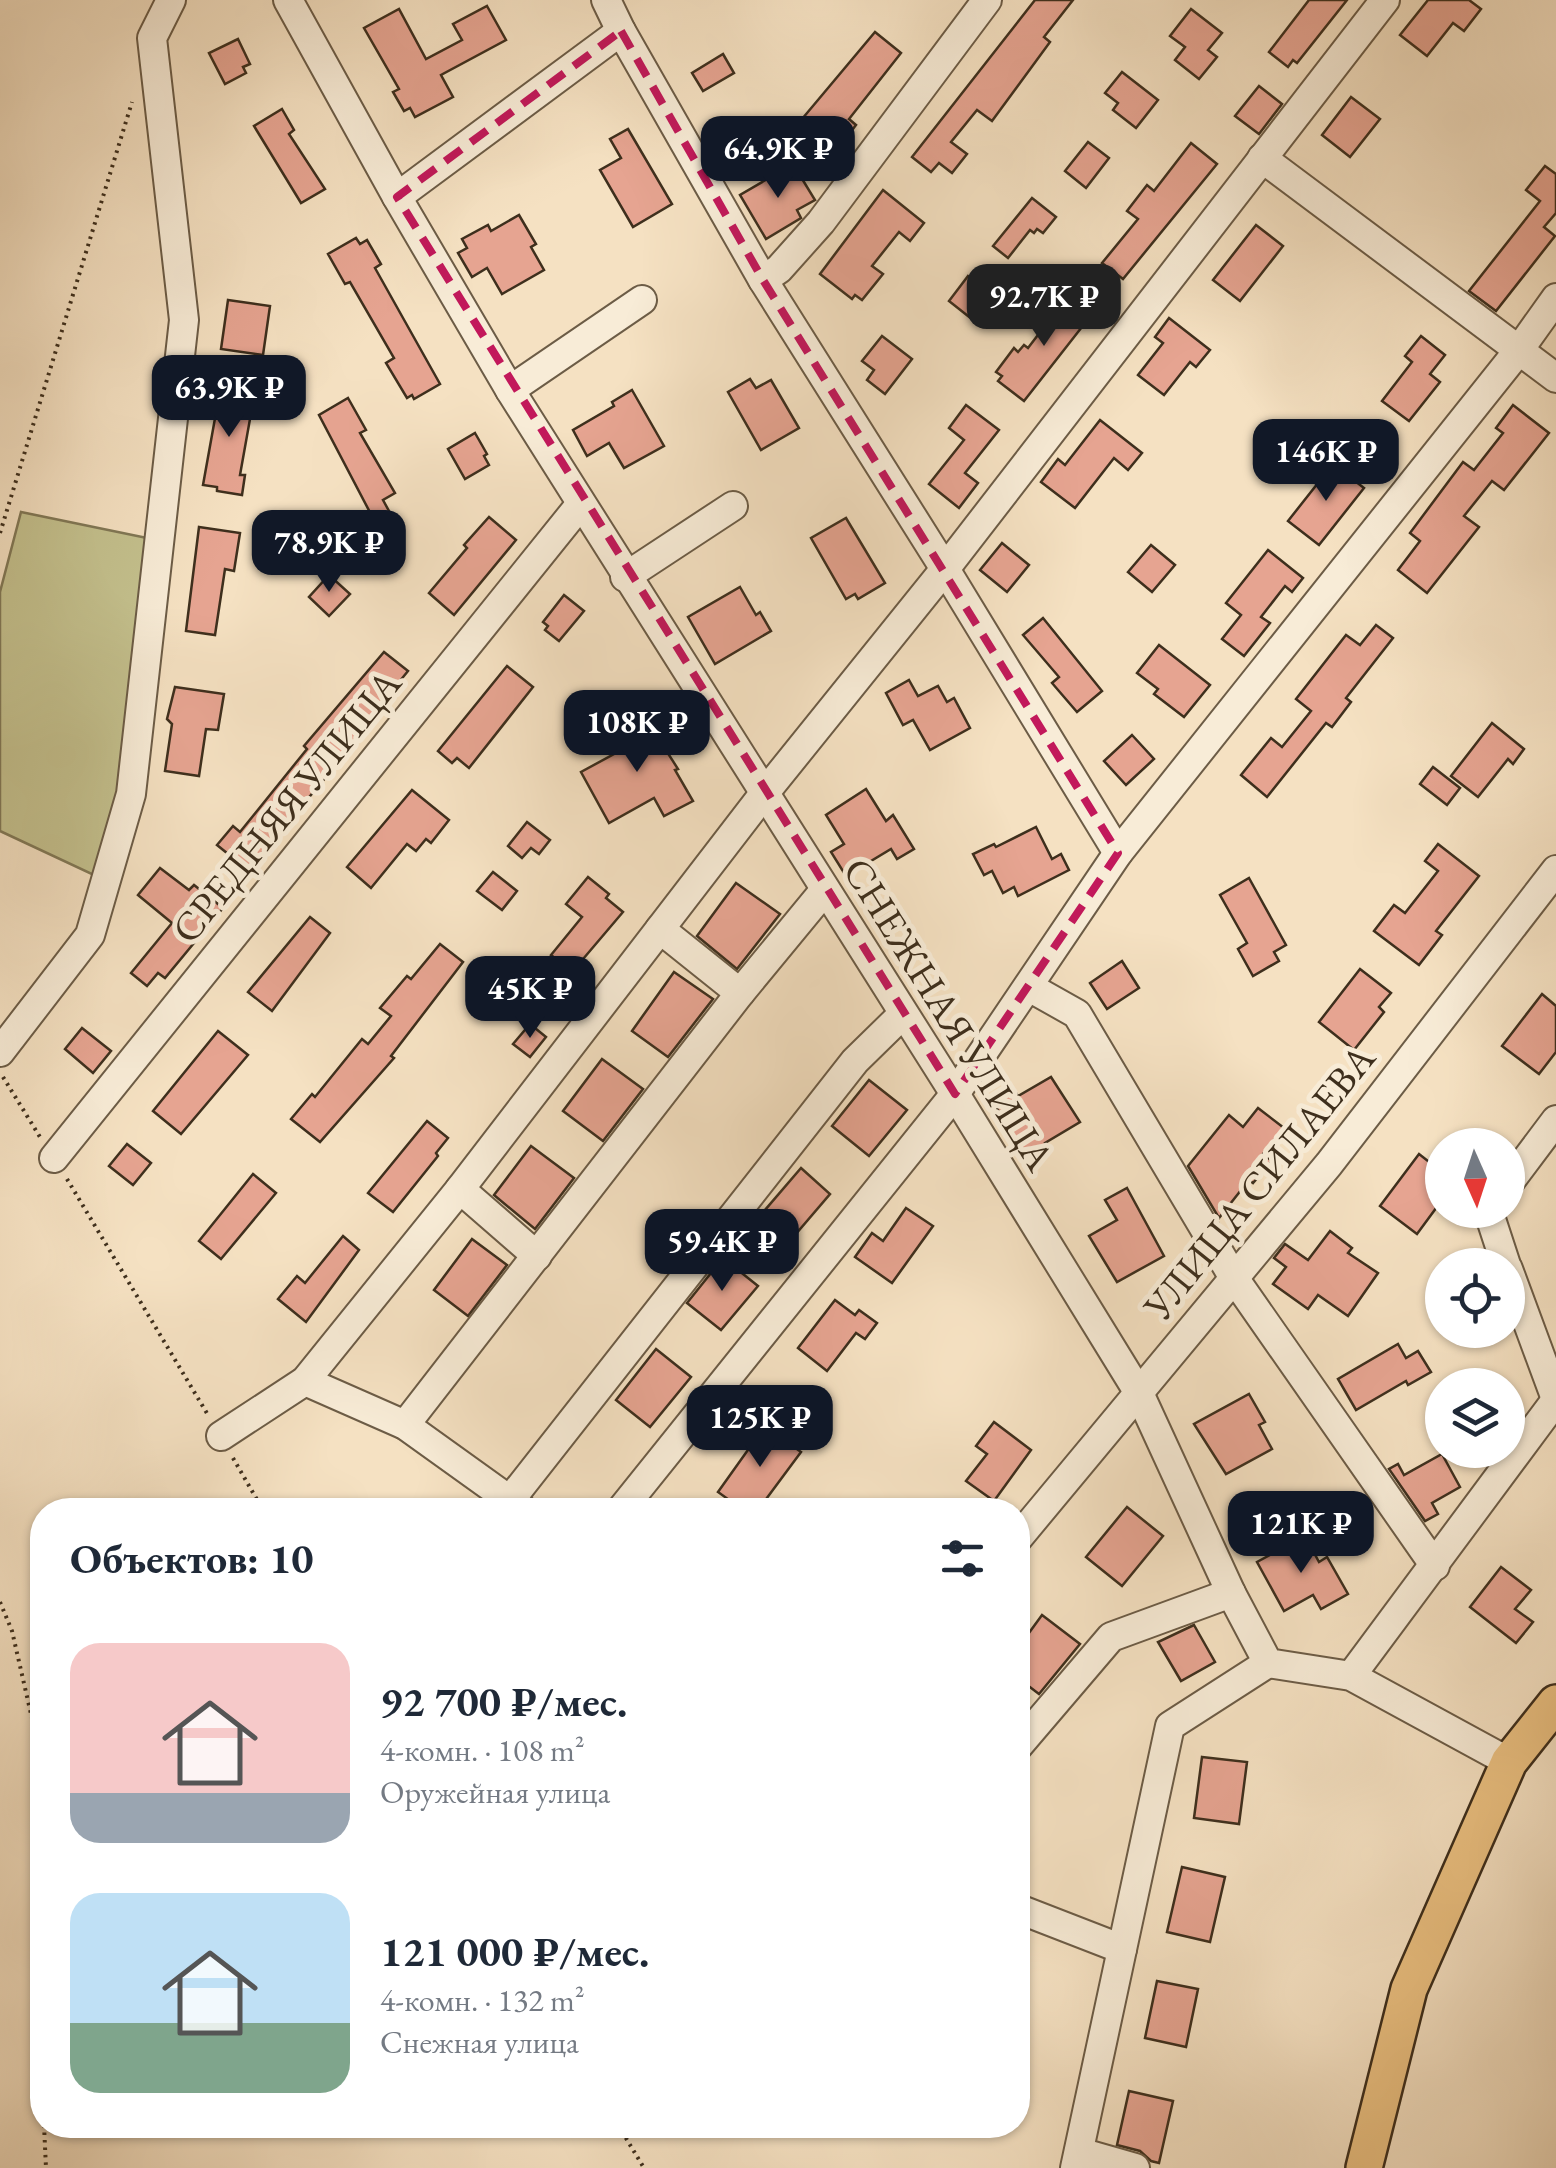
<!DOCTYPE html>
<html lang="ru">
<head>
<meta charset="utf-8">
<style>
  :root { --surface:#fff; --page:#f2f2f3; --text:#1f2937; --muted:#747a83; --accent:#111827 }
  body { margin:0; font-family:"EB Garamond",serif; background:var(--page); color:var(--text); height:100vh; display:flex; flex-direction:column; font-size:38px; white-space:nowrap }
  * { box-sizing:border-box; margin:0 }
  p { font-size:32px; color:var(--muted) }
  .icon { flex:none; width:55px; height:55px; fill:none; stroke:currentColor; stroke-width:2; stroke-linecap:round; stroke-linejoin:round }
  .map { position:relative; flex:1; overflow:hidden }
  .panel { position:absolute; left:30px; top:1498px; width:1000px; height:640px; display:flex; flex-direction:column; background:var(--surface); border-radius:40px; box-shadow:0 2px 8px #0004 }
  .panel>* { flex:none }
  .needle { width:65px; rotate:177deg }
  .fabs { position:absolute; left:1425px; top:1128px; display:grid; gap:20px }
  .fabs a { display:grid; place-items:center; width:100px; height:100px; border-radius:50%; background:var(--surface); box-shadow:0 2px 8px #0004; font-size:50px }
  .price { position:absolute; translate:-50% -85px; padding:0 22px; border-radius:20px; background:var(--accent); color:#fff; font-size:32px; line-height:65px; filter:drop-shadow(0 2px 5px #0008) }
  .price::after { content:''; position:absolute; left:50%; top:60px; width:30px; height:22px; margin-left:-15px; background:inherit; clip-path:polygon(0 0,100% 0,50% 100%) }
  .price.on { background:#222; color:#fff }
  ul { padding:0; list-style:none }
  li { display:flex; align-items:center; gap:30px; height:250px; padding:0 40px }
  li span { display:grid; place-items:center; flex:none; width:280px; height:200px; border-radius:30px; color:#555 }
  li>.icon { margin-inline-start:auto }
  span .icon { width:120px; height:120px; fill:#fffc; stroke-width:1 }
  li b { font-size:42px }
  h2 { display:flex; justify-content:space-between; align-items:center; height:120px; padding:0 40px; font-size:42px }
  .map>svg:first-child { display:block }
</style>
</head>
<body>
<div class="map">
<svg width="1556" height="2168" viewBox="0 0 1556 2168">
  <rect width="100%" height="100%" fill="#f5e1c2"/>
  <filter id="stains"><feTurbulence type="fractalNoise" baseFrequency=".002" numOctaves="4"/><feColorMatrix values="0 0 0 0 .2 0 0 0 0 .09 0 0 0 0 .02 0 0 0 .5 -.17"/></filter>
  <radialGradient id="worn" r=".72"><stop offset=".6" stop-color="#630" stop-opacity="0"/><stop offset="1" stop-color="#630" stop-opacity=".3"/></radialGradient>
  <path fill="#c4c18e" stroke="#817856" stroke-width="2.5" d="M21,512l126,26 -28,252 -23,86 -96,-45v-239z"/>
  <g fill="#e6a491" stroke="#3e2f1d" stroke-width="2.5">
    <path d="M1035,0h38l-29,37 6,5 -58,79 -15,-11 -26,32 16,12 -15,19 -13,-10 -8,9 -19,-15z"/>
    <path d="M1309,0h38l-50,63 -4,-3 -5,7 -19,-15z"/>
    <path d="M1428,0h41l12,9 -17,22 -11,-8 -26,33 -27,-21z"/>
    <path d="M487,6l19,34 -65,35 12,22 -38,20 -5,-9 -6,3 -11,-19 6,-3 -35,-61 35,-19 27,50 36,-19 -9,-16z"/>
    <path d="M1191,9l31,24 -14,17 9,7 -18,22 -24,-19 10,-13 -15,-11z"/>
    <path d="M875,32l26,21 -52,66 7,6 -13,17 -13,-10 -5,6 -23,-19z"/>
    <path d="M238,39l12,25 -7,3 3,6 -21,11 -16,-31z"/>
    <path d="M723,54l11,19 -31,18 -11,-18z"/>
    <path d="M1122,72l36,28 -22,28 -23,-18 5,-7 -13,-10z"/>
    <path d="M1259,86l23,18 -23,30 -24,-18z"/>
    <path d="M1351,97l29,22 -30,38 -28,-22z"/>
    <path d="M282,109l12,21 -5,4 36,55 -24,14 -47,-77z"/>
    <path d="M628,129l44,75 -39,23 -33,-57 21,-12 -11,-19z"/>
    <path d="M1088,142l21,16 -23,30 -21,-17z"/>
    <path d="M1191,143l26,21 -94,115 -21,-16 36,-44 -11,-8 20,-26 7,6z"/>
    <path d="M793,164l22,36 -18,10 4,8 -35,21 -26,-44z"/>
    <path d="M1545,166l11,8v39l-12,14 11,9 -59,75 -27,-20 71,-90 -14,-11z"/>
    <path d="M883,190l41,33 -14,18 -11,-9 -27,34 11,8 -21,26 -7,-5 -3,4 -32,-25z"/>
    <path d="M1032,198l24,19 -13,16 -6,-4 -3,4 -4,-3 -22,28 -15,-12z"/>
    <path d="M519,215l17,29 -5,3 13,23 -42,24 -15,-26 -15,9 -14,-24 9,-5 -5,-9 26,-14 3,6z"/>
    <path d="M1256,225l27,21 -43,55 -27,-21z"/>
    <path d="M356,238l4,6 7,-4 14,24 -6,4 65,116 -26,15 -2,-4 -5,3 -21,-35 8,-5 -44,-76 -5,2 -17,-30z"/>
    <path d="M968,276l25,19 -20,25 -24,-19z"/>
    <path d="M1077,294l19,15 -72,92 -26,-20 4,-5 -6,-4 18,-24 4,4 6,-7 4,3 29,-38 5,4z"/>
    <path d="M228,300l42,6 -7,49 -42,-6z"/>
    <path d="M1169,318l41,32 -14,17 -6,-5 -26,33 -26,-20 25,-32 -8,-6z"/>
    <path d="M882,336l30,23 -27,35 -18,-14 7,-10 -12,-9z"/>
    <path d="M1421,336l24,19 -15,19 10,8 -31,39 -27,-20 30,-39 -7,-6z"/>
    <path d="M750,379l6,9 15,-8 28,48 -38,22 -33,-58z"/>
    <path d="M221,385l34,6 -15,84h5l-3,20 -25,-4v-4l-14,-2z"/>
    <path d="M632,390l32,56 -40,22 -15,-25 -22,13 -14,-26 41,-24 -2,-4z"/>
    <path d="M348,398l18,32 -6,3 35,60 -12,7 6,11 -15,9 -55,-105z"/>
    <path d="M966,405l33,25 -34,43 13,10 -19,25 -30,-24 35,-44 -15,-12z"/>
    <path d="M1513,405l36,28 -45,57 -12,-9 -28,35 15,11 -52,66 -29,-23 22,-29 -10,-8 53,-71 11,8 29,-37 -7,-5z"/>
    <path d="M1100,420l42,33 -14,17 -14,-12 -39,50 -34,-26 17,-23 7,6z"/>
    <path d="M475,433l12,21 -3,2 5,9 -24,14 -17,-30z"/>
    <path d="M1333,464l31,24 -45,57 -31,-24z"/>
    <path d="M489,517l27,23 -62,75 -25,-22 38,-45 -3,-3z"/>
    <path d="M846,518l39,65 -27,16 -3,-5 -9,5 -35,-61z"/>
    <path d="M199,527l41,6 -6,38 -9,-2 -10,66 -29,-4z"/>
    <path d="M1002,543l27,22 -22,27 -27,-22z"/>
    <path d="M1151,545l24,20 -23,27 -24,-20z"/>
    <path d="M1268,550l35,28 -11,14 -7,-6 -24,31 9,6 -26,33 -22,-17 19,-24 -15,-12z"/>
    <path d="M329,575l21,19 -21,22 -20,-19z"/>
    <path d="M740,587l16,28 4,-3 11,19 -56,33 -27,-47z"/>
    <path d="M564,595l20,16 -25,30 -14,-11 3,-4 -5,-4z"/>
    <path d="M1043,618l59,73 -25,21 -25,-29 7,-6 -36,-42z"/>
    <path d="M1376,625l17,13 -47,60 5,4 -19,25 -6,-4 -59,74 -26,-22 30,-37 11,9 29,-36 -15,-12 50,-64 14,10z"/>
    <path d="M1159,645l51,40 -26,32 -30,-23 4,-5 -21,-16z"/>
    <path d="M384,652l24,19 -38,47 3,3 -125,149 -31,-25 16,-19 7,6 67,-83 -3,-3z"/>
    <path d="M507,666l26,21 -64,81 -12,-10 -5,5 -14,-12z"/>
    <path d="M909,680l9,16 20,-10 9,16 7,-4 16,30 -40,22 -17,-30 -10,5 -17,-32z"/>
    <path d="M175,687l49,7 -6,36 -12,-1 -7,47 -34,-5 7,-47 -5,-5z"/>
    <path d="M644,716l34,53 -3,1 18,31 -29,15 -10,-18 -45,25 -28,-51 44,-24 -10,-15z"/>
    <path d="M1492,723l32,26 -11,15 -5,-5 -30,38 -27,-21z"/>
    <path d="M1132,735l22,24 -28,26 -22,-24z"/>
    <path d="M1433,767l27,21 -13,17 -27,-21z"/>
    <path d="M866,789l20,32 7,-6 21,34 -17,10 -6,-10 -45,27 -15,-24 13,-8 -18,-29z"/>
    <path d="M412,790l37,30 -18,23 -5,-4 -10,12 -9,-7 -36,44 -24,-21z"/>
    <path d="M527,822l23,18 -11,14 -8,-6 -9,10 -14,-12z"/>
    <path d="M1036,827l16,32 9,-5 8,16 -51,26 -4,-9 -11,6 -11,-22 -8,4 -11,-21 21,-10 2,3z"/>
    <path d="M1438,844l41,32 -43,55 6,4 -23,30 -45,-34 20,-26 11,8 33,-42 -13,-10z"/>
    <path d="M160,868l29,22 5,-5 29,23 -58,70 -7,-5 -11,13 -16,-13 41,-50 -34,-28z"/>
    <path d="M493,872l24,19 -15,19 -25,-19z"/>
    <path d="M588,877l21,17 -3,4 17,14 -51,60 -21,-17 31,-38 -16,-13z"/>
    <path d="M1249,878l37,67 -12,7 5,9 -26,15 -15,-27 9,-6 -27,-48z"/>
    <path d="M736,883l44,31 -43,55 -40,-33z"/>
    <path d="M310,917l20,16 -58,78 -24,-19z"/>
    <path d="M440,944l23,18 -72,94 3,2 -74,84 -29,-23 21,-25 3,3 47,-58 6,5 23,-28 -11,-8 27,-32 4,3z"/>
    <path d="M1122,961l17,27 -32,21 -17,-26z"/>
    <path d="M1360,969l31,24 -12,14 5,5 -30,38 -35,-28z"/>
    <path d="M674,972l39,27 -45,58 -36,-26z"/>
    <path d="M1542,994l14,12v46l-17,22 -37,-28z"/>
    <path d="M530,1024l16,13 -16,20 -17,-13z"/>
    <path d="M82,1028l29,23 -18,22 -28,-24z"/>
    <path d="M218,1031l30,24 -67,79 -28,-23z"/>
    <path d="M602,1059l41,30 -40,52 -40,-30z"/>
    <path d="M1051,1077l29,45 -35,21 3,6 -19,11 -36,-58 21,-12 4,6z"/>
    <path d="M869,1080l38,30 -38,46 -37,-30z"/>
    <path d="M1258,1108l26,20 -21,26 9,7 -19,22 -4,-3 -30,38 -31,-52 41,-51 14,12z"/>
    <path d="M427,1121l21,17 -12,15 2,3 -45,56 -25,-19z"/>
    <path d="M127,1144l24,19 -18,22 -24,-19z"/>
    <path d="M531,1146l43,32 -39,51 -41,-34z"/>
    <path d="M1419,1154l23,18v28l-25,34 -37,-28z"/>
    <path d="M801,1168l29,26 -41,48 -30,-25z"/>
    <path d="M253,1174l23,19 -55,66 -22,-18z"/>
    <path d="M1127,1188l37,68 -47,26 -28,-46 28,-16 -12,-20z"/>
    <path d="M906,1208l27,18 -41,57 -37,-26 17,-24 11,8z"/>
    <path d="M1330,1231l22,17 -4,5 30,20 -30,43 -30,-21 -10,14 -35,-25 13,-17 -12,-9 11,-14 23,16z"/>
    <path d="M343,1236l16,14 -53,72 -28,-23 19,-23 8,7z"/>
    <path d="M472,1239l35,26 -39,51 -34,-26z"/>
    <path d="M723,1258l35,28 -37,44 -34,-27z"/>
    <path d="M835,1300l20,15 4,-5 18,13 -12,16 -9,-6 -29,38 -29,-23z"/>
    <path d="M1398,1344l8,14 12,-7 13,21 -23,13 -2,-4 -50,29 -18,-31z"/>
    <path d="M656,1349l35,28 -41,50 -34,-27z"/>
    <path d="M1249,1394l16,28 -6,3 13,24 -46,25 -32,-50z"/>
    <path d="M994,1422l37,28 -37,51 -28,-20 21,-27 -11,-8z"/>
    <path d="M765,1426l36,26 -40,54 -7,-6 -11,10 -25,-18z"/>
    <path d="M1442,1454l18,33 -28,16 6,11 -13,7 -36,-52 9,-5 6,11z"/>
    <path d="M1127,1507l36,29 -41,50 -36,-29z"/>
    <path d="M1305,1536l14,26 8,-5 21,37 -27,15 -8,-14 -29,16 -27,-49z"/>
    <path d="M1501,1567l30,23 -16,19 18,13 -17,21 -46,-36z"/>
    <path d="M1042,1615l38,29 -41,50 -21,-16v-30z"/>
    <path d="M1194,1625l21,37 -34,19 -23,-39z"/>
    <path d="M1202,1757l45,5 -8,62 -45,-6z"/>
    <path d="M1182,1867l43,10 -15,65 -43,-10z"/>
    <path d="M1157,1981l41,8 -12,58 -41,-9z"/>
    <path d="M1129,2091l44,10 -14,62 -8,-2 -11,-10 -23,-6z"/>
  </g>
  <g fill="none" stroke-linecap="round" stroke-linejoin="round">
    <g stroke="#6c5c46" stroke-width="32">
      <g id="minor">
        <path d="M288,0l109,197 113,193 445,704 184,299 92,200 37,70 83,13 158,86"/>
        <path d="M606,0l15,31"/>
        <path d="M1262,158l294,220"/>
        <path d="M397,197l224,-166 142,249 182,289 173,284"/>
        <path d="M763,280l16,-11 42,-47 166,-222"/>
        <path d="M510,390l132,-90"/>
        <path d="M625,577l108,-71"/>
        <path d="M660,929l80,64"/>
        <path d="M1029,987l48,27 157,264 201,288"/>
        <path d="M0,1052l90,-117 41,-141 53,-474 -32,-282 19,-38"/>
        <path d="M54,1158l526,-653"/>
        <path d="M1508,1184l48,-64"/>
        <path d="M460,1189l77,67"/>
        <path d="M1488,1210l18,55"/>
        <path d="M1508,1269l48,130"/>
        <path d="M305,1381l100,44 117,84"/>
        <path d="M405,1425l335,-432 84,-102"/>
        <path d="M221,1436l84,-55 155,-192 303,-394 182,-226 440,-569"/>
        <path d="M510,1500l345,-439 47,-46"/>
        <path d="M621,1510l334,-416 163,-241 401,-503 37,-52"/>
        <path d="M1018,1538l311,-374 227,-294"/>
        <path d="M1351,1676l205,-276"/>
        <path d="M1018,1746l93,-109 120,-44"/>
        <path d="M1018,1911h6l98,38"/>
        <path d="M1079,2152l56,16"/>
        <path d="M1075,2168l95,-442 98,-63"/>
      </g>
    </g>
    <g stroke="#3e2f1d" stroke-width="40">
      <path id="major" d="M1364,2168l45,-179 100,-227 47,-59"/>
    </g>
    <g stroke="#3e2f1d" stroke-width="4" stroke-dasharray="2.5 5" stroke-linecap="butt">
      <path d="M0,533l132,-431"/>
      <path d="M3,1077l37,60"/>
      <path d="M67,1179l141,236"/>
      <path d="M233,1458l30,52"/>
      <path d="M0,1602l12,29 30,131"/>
      <path d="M42,2055v19"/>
      <path d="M44,2125l2,43"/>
      <path d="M618,2125l26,43"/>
    </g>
    <use href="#minor" stroke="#f8ecd7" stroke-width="28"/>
    <use href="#major" stroke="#eac081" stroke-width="35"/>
  </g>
  <path fill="none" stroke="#c2185b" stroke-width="8" stroke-dasharray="20 12" stroke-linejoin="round" d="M621,31l142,249 355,573 -163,241 -558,-897z"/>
  <g text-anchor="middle" stroke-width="10" stroke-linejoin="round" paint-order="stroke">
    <g font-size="40" fill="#3e2f1d" stroke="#f8ecd7">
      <text transform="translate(286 806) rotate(-51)" y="14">СРЕДНЯЯ УЛИЦА</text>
      <text transform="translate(949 1014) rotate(58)" y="14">СНЕЖНАЯ УЛИЦА</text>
      <text transform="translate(1259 1182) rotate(-51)" y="14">УЛИЦА СИЛАЕВА</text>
    </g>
  </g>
  <rect width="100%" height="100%" filter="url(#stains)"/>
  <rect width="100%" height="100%" fill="url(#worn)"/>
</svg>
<div class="fabs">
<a><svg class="needle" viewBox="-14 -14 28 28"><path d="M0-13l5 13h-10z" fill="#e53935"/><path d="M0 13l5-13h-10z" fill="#747a83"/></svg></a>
<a><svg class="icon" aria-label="locate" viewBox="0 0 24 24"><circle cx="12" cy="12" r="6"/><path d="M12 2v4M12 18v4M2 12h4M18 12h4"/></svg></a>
<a><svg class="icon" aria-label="layers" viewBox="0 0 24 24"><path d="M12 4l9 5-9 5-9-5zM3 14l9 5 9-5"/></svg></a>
</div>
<b class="price" style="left:778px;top:201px">64.9K ₽</b>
<b class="price on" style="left:1044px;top:349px">92.7K ₽</b>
<b class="price" style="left:229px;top:440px">63.9K ₽</b>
<b class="price" style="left:1326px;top:504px">146K ₽</b>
<b class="price" style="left:329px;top:595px">78.9K ₽</b>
<b class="price" style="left:637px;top:775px">108K ₽</b>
<b class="price" style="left:530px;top:1041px">45K ₽</b>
<b class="price" style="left:722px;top:1294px">59.4K ₽</b>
<b class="price" style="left:760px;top:1470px">125K ₽</b>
<b class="price" style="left:1301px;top:1576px">121K ₽</b>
<section class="panel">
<h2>Объектов: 10<svg class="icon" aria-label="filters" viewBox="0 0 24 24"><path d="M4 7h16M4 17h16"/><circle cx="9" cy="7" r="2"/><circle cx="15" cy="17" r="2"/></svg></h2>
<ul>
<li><span style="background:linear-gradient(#f6c9c9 75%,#9aa5b1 0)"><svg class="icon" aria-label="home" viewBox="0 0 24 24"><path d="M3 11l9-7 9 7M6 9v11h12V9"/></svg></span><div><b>92 700 ₽/мес.</b><p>4-комн. · 108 m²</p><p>Оружейная улица</p></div></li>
<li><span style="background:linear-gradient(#bfe0f5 65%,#7fa58c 0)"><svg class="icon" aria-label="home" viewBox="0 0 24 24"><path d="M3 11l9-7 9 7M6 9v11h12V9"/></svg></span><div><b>121 000 ₽/мес.</b><p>4-комн. · 132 m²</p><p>Снежная улица</p></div></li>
</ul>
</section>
</div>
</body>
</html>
